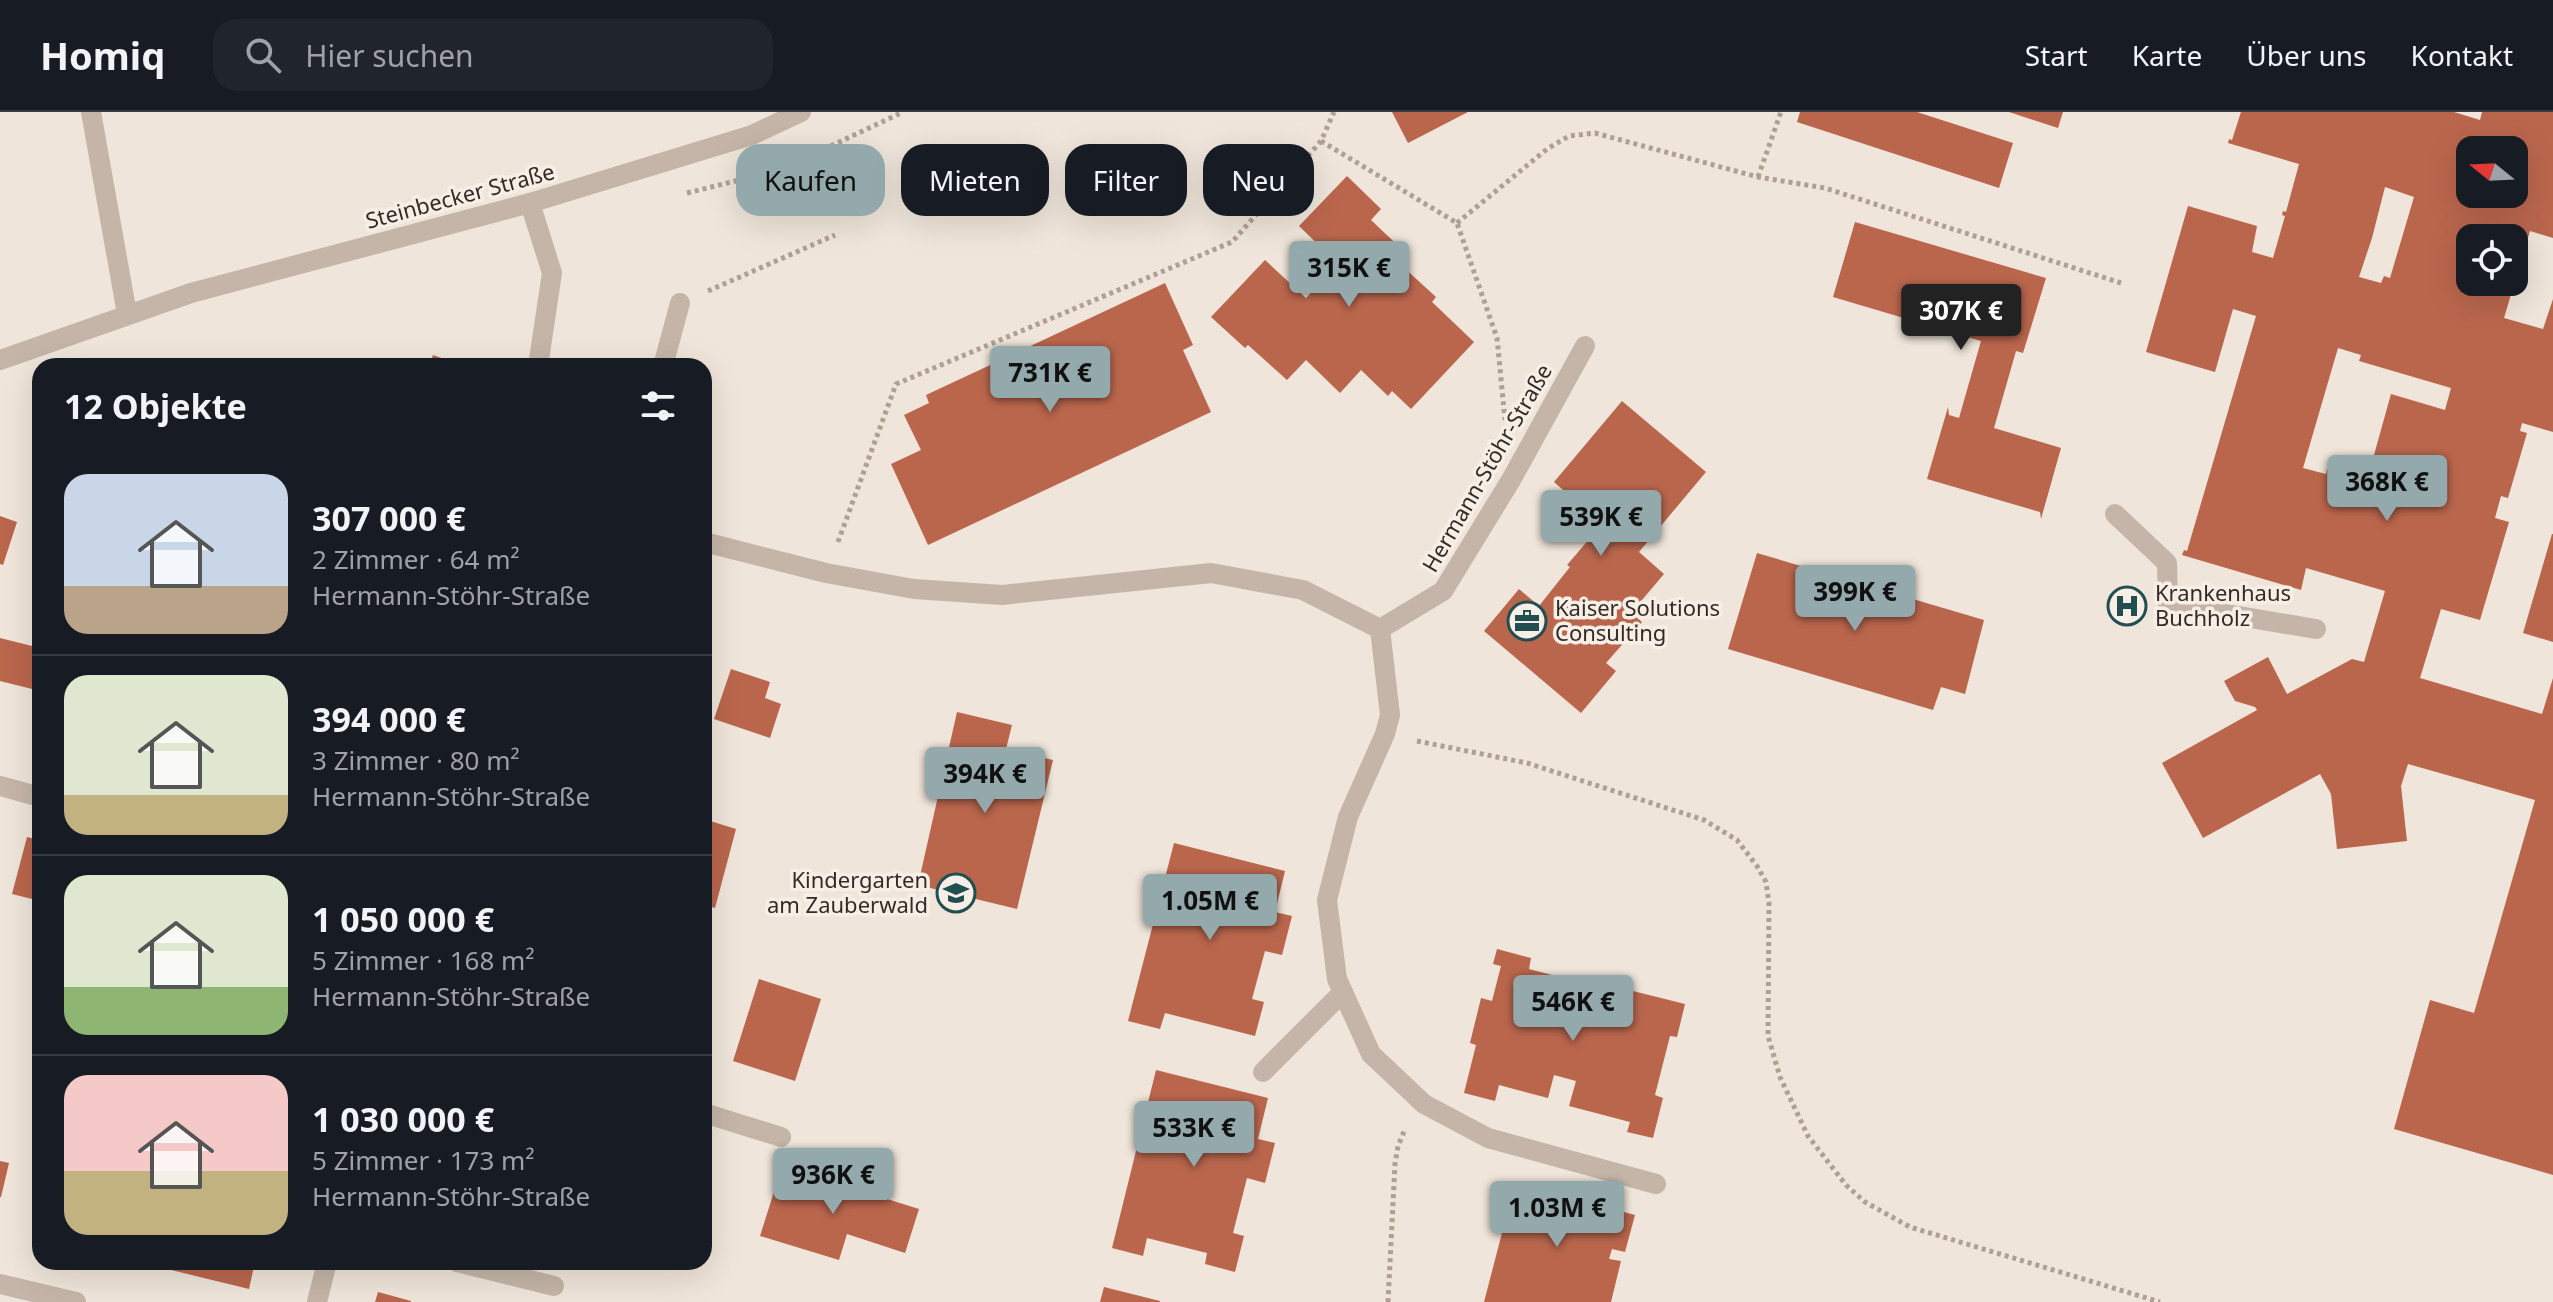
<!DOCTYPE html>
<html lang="de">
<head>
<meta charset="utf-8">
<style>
  :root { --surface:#171b24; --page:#20242c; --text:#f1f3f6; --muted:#9ea1a6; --line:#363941; --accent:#93a9ab }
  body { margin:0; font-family:"Noto Sans",sans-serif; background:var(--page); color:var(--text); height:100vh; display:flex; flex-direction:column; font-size:30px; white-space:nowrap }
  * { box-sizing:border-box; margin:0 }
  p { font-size:26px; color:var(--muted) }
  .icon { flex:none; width:44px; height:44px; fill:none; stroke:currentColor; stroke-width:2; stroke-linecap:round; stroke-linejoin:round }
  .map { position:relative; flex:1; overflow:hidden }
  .sheet { position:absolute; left:32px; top:246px; width:680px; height:912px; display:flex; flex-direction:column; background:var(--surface); border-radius:24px; box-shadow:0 8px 32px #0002 }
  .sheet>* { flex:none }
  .hud { position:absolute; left:736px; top:32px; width:760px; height:72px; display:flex; gap:16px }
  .needle { width:52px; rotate:288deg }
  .tools { position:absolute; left:2456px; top:24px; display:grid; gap:16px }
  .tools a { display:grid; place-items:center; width:72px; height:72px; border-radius:16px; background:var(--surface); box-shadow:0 8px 32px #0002; font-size:40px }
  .price { position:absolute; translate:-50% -68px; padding:0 18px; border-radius:8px; background:var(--accent); color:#111; font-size:26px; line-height:52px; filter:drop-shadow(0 2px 4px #0008) }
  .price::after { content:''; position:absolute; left:50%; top:48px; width:24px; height:18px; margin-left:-12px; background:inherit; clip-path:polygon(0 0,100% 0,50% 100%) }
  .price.selected { background:#222; color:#fff }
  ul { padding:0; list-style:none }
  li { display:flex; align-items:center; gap:24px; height:200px; padding:0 32px }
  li+li { border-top:2px solid var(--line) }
  li span { display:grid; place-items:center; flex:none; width:224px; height:160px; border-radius:24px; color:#555 }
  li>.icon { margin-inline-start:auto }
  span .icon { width:96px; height:96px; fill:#fffc; stroke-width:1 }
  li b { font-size:34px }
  h2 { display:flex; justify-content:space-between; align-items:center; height:96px; padding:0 32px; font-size:34px }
  .chip { padding:0 28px; border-radius:24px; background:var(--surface); box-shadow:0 8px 32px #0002; font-size:28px; line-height:72px }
  .chip.selected { background:var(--accent); color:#111 }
  header { display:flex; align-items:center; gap:48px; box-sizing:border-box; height:112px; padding:0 40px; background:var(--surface); border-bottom:2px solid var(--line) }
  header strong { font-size:38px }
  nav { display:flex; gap:44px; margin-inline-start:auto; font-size:28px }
  .search { width:560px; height:72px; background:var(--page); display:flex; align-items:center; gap:20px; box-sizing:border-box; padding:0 28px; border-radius:24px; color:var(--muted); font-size:30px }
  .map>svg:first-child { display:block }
</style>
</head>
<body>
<header>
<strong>Homiq</strong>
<div class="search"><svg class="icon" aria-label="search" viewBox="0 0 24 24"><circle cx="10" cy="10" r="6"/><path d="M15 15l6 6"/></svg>Hier suchen</div>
<nav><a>Start</a><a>Karte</a><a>Über uns</a><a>Kontakt</a></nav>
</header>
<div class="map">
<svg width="2553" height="1190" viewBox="0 0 2553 1190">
  <rect width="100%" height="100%" fill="#efe5da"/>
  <g fill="#ba664d" fill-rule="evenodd">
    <path d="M1392,0h76l-60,31z"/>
    <path d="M1800,0h117l96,31 -14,45 -202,-66z"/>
    <path d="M2009,0h54l-5,16z"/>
    <path d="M2241,0h213l26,8 2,-8h71v126l-23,-7 -26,87 39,11 10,-30v133l-31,-9 -2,8 7,2 -19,65 -7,-2 -6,22 14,4 -29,98 -39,-11 -21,69 122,36 11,-36v497l-159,-46 36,-129 44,13 61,-213 -127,-36 -7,22 6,55 -70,8 -6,-55 -11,-20 -117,64 -41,-75 95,-53 -2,-3 -20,-6 -11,-20 44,-24 19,37 65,-35 12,3 21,-71 -79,-23 -5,22 -119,-35 2,-5 3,1 69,-235 -23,-7 -18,63 -69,-20 42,-146 69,20 -5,26 21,6 12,-42 -3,-1 1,-4 3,1 13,-48 -71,-21 1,-4 3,1zM2470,38h44v44h-44zM2385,75l29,10 -24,81 -6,-2 -3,7 -22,-6 13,-39zM2470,126h44v44h-44zM2338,236l23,7 -2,6 92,27 -6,22 -54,-16 -24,86 -40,-11 -1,5 -23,-6z"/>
    <path d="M1347,64l34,33 -10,11 37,35 -8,9 36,33 -4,5 42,40 -63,67 -19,-18 -4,5 -27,-26 -21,23 -34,-33 -19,20 -39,-35 -3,3 -34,-31 54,-57 41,38 32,-34 -39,-38z"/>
    <path d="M1855,110l191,56 -23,75 -7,-2 -22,77 67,20 -20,71 -1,-7 -113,-33 21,-72 1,8 10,3 22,-77 -148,-44z"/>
    <path d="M1165,171l28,62 -10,5 28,62 -283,133 -37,-81 30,-14 -17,-35 25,-12 -3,-8z"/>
    <path d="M433,243l31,11h-35z"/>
    <path d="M1622,289l84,71 -67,80 25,22 -33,39 11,9 -36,41 10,8 -35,42 -97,-82 35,-42 20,17 31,-39 -3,-2 35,-41 -48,-42z"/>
    <path d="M0,404l17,6 -14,43 -3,-1z"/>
    <path d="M2552,422h1v108l-30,-9z"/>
    <path d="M1757,441l227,67 -19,74 -24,-7 -8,23 -205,-61z"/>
    <path d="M0,526l40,10v43l-40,-10z"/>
    <path d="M731,557l39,13 -5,16 16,6 -11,34 -56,-19z"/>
    <path d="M957,600l55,13 -6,24 47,11 -36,149 -99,-24z"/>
    <path d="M704,707l32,10 -21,79 -11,-3z"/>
    <path d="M27,725l13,3v61l-28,-7z"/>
    <path d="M1174,731l111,28 -10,41 17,4 -10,39 -17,-4 -13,48 12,3 -9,34 -90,-23 -5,16 -32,-8z"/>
    <path d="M1497,837l34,9 -2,11 46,12 -1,6 20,5 3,-10 88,22 -8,33 -7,-1 -15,59 8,3 -10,40 -26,-6 3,-10 -61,-16 7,-25 -22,-6 -6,23 -49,-13 -4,16 -31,-8 12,-48 -6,-2 11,-45 11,3 9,-35 -8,-2z"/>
    <path d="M759,867l62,20 -26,82 -62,-20z"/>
    <path d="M1156,958l112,28 -10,41 17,4 -10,40 -18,-5 -14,55 11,3 -9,36 -30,-8 2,-11 -60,-15 -4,18 -31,-8z"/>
    <path d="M0,1049l9,2 -8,34h-1z"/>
    <path d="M782,1054l137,43 -14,44 -58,-19 -8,26 -79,-24z"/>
    <path d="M1515,1071l23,6 1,-5 35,8 -2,6 63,17 -10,37 -13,-3 -3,10 12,2 -10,41h-127z"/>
    <path d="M169,1150h86l-6,27 -82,-20z"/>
    <path d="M1104,1175l56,14v1h-60z"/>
    <path d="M378,1180l33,9v1h-36z"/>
  </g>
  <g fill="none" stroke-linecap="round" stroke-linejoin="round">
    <g stroke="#b19f92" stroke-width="5" stroke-dasharray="4 4" stroke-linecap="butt">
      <path d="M1321,29l136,82 40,115 8,82"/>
      <path d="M1758,65l23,-65"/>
      <path d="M687,81l93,-23 123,-58"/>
      <path d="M1457,111l90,-74 22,-13 26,-3 163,44 67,11 296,95"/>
      <path d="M708,179l127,-56"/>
      <path d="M838,430l58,-158 336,-142 89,-101 13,-29"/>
      <path d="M1417,629l110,22 177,57 33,20 20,26 9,16 3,21 -1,133 12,41 28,59 38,49 19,17 45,25 250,75"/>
      <path d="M1388,1190l7,-138 3,-18 7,-17"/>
    </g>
    <g stroke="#c5b5a8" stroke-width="20">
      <path d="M663,254l17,-63"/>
      <path d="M2115,402l52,49 1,41 148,25"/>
      <path d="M1263,960l80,-80"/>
      <path d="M457,1150l97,24"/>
    </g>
    <g stroke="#c5b5a8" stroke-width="20">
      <path d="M91,0l36,202"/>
      <path d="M530,91l22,70 -14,93"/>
      <path d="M704,430l122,31 88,16 88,6 209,-22 92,17 77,39 63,-38 68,-111 74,-134"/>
      <path d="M1380,517l10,86 -5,19 -37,83 -21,83 10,79 34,75 53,50 64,34 168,46"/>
      <path d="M0,674l40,11"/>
      <path d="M704,1001l77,24"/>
      <path d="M0,1172l76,18"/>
      <path d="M317,1190l10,-40"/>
    </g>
    <path stroke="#c5b5a8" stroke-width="20" d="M0,248l191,-67 339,-90 222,-68 49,-23"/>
  </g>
  <defs>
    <g id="hospital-ring" transform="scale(2)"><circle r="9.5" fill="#f7efe6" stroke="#214e50" stroke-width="1.5"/><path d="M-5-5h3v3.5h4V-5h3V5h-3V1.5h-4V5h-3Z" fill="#214e50"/></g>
    <g id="office-ring" transform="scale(2)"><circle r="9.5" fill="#f7efe6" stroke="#214e50" stroke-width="1.5"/><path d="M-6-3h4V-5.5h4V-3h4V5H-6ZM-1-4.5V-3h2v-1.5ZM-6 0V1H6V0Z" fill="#214e50"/></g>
    <g id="school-ring" transform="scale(2)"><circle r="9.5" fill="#f7efe6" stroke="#214e50" stroke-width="1.5"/><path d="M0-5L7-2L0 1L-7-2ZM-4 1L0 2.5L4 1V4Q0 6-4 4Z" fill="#214e50"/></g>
  </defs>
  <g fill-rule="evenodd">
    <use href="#hospital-ring" x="2127" y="494"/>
    <use href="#office-ring" x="1527" y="509"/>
    <use href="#school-ring" x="956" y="781"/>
  </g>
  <g text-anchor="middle" stroke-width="7" stroke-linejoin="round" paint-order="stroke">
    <g font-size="22" fill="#332b27" stroke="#f7efe6">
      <text transform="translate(460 84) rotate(-15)" y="8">Steinbecker Straße</text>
      <text transform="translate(1487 356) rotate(-60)" y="8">Hermann-Stöhr-Straße</text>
    </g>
    <g font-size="22" fill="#332b27" stroke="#f7efe6" text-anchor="start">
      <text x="2155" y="489">Krankenhaus<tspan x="2155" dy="25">Buchholz</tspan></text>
      <text x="1555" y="504">Kaiser Solutions<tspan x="1555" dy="25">Consulting</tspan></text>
      <text x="928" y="776" text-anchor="end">Kindergarten<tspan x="928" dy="25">am Zauberwald</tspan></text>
    </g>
  </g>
</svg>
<div class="tools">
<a><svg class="needle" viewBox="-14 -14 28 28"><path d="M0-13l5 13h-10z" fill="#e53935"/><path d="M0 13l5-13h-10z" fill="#9ea1a6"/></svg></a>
<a><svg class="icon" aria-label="locate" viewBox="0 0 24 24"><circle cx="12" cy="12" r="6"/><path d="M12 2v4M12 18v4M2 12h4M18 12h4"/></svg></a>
</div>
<b class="price" style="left:1349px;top:197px">315K €</b>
<b class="price selected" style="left:1961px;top:240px">307K €</b>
<b class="price" style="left:1050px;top:302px">731K €</b>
<b class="price" style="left:2387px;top:411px">368K €</b>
<b class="price" style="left:1601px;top:446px">539K €</b>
<b class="price" style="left:1855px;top:521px">399K €</b>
<b class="price" style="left:985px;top:703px">394K €</b>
<b class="price" style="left:1210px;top:830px">1.05M €</b>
<b class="price" style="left:1573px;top:931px">546K €</b>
<b class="price" style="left:1194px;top:1057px">533K €</b>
<b class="price" style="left:833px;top:1104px">936K €</b>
<b class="price" style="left:1557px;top:1137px">1.03M €</b>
<div class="hud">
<a class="chip selected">Kaufen</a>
<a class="chip">Mieten</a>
<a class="chip">Filter</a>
<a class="chip">Neu</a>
</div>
<section class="sheet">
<h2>12 Objekte<svg class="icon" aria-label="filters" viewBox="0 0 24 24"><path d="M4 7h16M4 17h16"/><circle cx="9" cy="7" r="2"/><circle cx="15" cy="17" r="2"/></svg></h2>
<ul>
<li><span style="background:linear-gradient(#c9d6e8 70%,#b9a48a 0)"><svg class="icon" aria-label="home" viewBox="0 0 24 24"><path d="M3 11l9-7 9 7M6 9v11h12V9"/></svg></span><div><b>307 000 €</b><p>2 Zimmer · 64 m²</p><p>Hermann-Stöhr-Straße</p></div></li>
<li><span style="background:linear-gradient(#dfe7d0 75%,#c2b280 0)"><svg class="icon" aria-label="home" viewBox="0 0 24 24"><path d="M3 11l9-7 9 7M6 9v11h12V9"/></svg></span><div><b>394 000 €</b><p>3 Zimmer · 80 m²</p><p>Hermann-Stöhr-Straße</p></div></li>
<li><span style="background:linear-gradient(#dfe7d0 70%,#8fb573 0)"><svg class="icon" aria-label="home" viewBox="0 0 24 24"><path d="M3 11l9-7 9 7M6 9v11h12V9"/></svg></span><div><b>1 050 000 €</b><p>5 Zimmer · 168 m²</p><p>Hermann-Stöhr-Straße</p></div></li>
<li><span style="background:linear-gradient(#f6c9c9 60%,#c2b280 0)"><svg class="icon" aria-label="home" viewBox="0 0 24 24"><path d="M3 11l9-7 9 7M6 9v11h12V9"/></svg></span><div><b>1 030 000 €</b><p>5 Zimmer · 173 m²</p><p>Hermann-Stöhr-Straße</p></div></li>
</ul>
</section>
</div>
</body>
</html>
